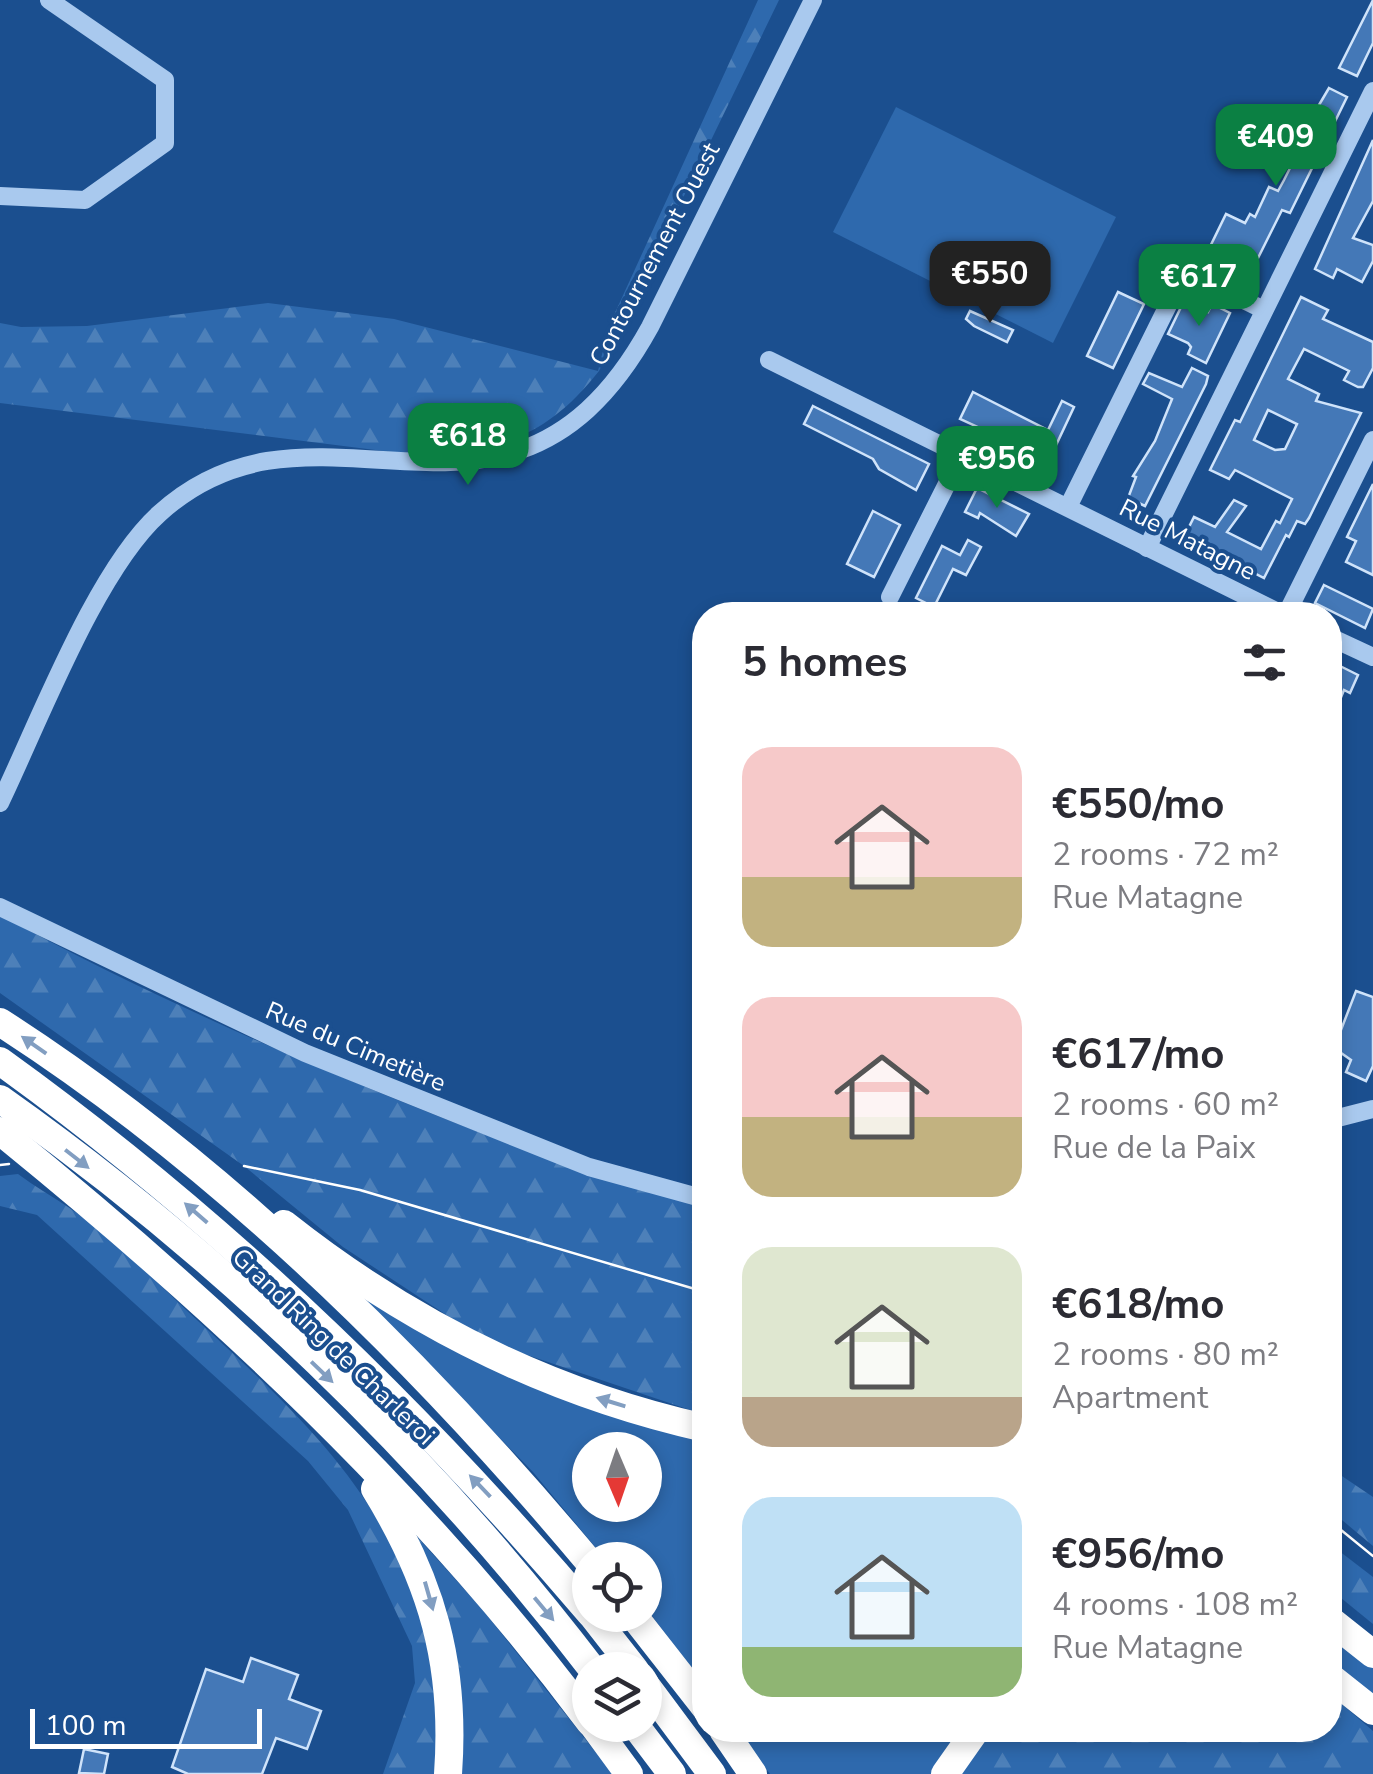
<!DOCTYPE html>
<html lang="en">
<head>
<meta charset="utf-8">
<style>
  :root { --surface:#fff; --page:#f7f7f7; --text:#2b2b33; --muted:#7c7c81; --accent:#0b8043 }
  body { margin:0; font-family:"Nunito Sans",sans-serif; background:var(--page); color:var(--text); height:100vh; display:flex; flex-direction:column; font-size:38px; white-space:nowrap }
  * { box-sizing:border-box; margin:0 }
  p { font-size:32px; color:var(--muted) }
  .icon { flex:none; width:55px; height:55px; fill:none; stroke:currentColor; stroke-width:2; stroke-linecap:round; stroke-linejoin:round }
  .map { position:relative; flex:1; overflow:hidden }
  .details { position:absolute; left:692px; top:602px; width:650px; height:1140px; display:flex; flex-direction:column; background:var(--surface); border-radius:40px; box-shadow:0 5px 15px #0003 }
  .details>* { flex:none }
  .needle { width:65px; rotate:178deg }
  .controls { position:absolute; left:572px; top:1432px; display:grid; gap:20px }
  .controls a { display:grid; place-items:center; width:90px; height:90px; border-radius:50%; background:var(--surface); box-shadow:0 5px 15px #0003; font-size:50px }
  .scale { position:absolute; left:30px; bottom:25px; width:232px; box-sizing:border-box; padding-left:10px; border:5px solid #fff; border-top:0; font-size:28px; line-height:35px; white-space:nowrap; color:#fff; -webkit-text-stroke:8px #1b4f8f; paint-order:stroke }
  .price { position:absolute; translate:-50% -85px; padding:0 22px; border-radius:20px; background:var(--accent); color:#fff; font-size:32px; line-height:65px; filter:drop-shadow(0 2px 5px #0008) }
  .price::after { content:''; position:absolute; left:50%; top:60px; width:30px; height:22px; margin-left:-15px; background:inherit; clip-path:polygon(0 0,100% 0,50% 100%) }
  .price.selected { background:#222; color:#fff }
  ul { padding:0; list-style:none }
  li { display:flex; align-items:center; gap:30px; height:250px; padding:0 50px }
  li span { display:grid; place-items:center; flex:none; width:280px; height:200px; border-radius:30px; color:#555 }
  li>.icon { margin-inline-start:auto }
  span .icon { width:120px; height:120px; fill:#fffc; stroke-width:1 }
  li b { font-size:42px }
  h2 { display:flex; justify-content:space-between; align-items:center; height:120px; padding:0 50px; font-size:42px }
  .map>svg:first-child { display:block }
</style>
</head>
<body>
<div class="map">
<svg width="1373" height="1774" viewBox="0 0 1373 1774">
  <defs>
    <pattern id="forest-firs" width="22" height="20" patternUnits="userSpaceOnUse" patternTransform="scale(2.5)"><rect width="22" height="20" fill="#2e69ad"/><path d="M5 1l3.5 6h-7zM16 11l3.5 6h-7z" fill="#4d80b9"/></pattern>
  </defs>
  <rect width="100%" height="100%" fill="#1b4f8f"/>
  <g fill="#2e69ad" fill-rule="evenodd">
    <path d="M896,107l220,110 -63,126 -220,-111z"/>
    <path d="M355,1291l350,145v249l-60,-78v-47h-39l-73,-88zM590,1450h55v55h-55z"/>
    <path d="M1330,1633l43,35v32l-43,-31z"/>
    <path d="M738,1730h227l-31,44h-164z"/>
  </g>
  <g fill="url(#forest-firs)">
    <path d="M758,0h21l-180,371c-49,62 -92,77 -168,86l-431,-54v-80l21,4 66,-1 181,-23 126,16 204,52 11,-45z"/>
    <path d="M0,915c138,75 284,140 430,198 91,36 180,71 275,93v209l-219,-74 -143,-94 -99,-81 -244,-173z"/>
    <path d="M18,1174c16,12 34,22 50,33 45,29 102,89 143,126 108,100 200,189 221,343 5,33 8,65 2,98h-51l32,-91 -3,-37 -64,-136 -40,-49 -271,-246 -37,-9v-30z"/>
    <path d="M1330,1468l43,29v49l-43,-36z"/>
    <path d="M411,1530l71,79 131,165h-157z"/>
    <path d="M1330,1544l43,33v47l-43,-35z"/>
    <path d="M1330,1694l43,37v43h-413l33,-44h337z"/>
  </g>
  <g fill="#4478b7" stroke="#cfe3fa" stroke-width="2.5" fill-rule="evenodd">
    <path d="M1373,0v43l-16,33 -18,-8z"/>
    <path d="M1329,88l18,9 -57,116 -8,-3 -33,66 -43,-21 20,-41 19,9 5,-9 5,3 14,-30 9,4 6,-11 6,-12 -34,-15 12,-23 28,14z"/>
    <path d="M1373,140v61l-20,37 20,7v16l-11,21 -25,-13 -4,9 -18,-9z"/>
    <path d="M1118,292l26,12 -31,64 -26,-12z"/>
    <path d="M1301,297l27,13 -5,9 50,23v26l-10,19h-5l-14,-7 5,-9 -45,-22 -16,30 31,15 -3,7 45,12 -52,105 -4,6 -8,-3 -8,16 -3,-2 -22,43 -80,-41 10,-20 21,10 19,-27 12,6 -19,26 34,17 15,-28 4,2 12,-24 -57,-29 -6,9 -19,-9 25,-50 5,2zM1268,410l29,14 -12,25 -10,1 -21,-10z"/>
    <path d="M1184,301l24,11 4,-8 18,9 -24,50 -18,-9 3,-7 -3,-4 -20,-9z"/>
    <path d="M970,311l43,19 -6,12 -33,-16 -8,-7z"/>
    <path d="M1192,368l16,8 -2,8 -61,122 -17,-8 8,-21 -3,-1 22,-35 17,-42 -29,-15 6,-11 33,14z"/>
    <path d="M973,392l75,38 14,-29 12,6 -25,53 -89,-41z"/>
    <path d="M813,406l116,58 -13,26 -37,-21 -6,-10 -69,-35z"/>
    <path d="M1373,484v91l-27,-13 10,-21 -9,-4z"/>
    <path d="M977,488l52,26 -13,22 -36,-23 -2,5 -13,-6z"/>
    <path d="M873,511l27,14 -26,52 -27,-13z"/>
    <path d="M968,540l13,7 -15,28 -13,-6 -19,38 -18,-9 26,-52 18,9z"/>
    <path d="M1324,585l49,24 -8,19 -50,-25z"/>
    <path d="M1330,661l28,14 -8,18 -6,-3 -14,34z"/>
    <path d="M1356,991l17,6v69l-7,15 -20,-9 5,-12 -17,-12z"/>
    <path d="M251,1658l47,17 -9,24 32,12 -14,38 -31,-11 -14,36h-74l-16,-7 34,-98 37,13z"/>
    <path d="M84,1749l24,5 -4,20 -25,-1z"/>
  </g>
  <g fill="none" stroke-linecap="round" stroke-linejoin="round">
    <g stroke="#a9c9ee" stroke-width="18">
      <path d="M0,196l85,4 80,-57v-63l-116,-80"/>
      <path d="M769,360l515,255"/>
      <path d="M1068,507l117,-236 79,39"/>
      <path d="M1147,548l226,-457"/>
      <path d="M890,597l72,-143"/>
      <path d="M1286,615l87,-175"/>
      <path d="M1330,637l43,20"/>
      <path d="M0,803c39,-81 96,-233 160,-290 160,-145 349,70 490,-186l163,-327"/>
      <path d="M0,907l305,146 284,114 116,32"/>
      <path d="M1330,1120l43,-11"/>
    </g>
    <g stroke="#fff" stroke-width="28">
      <path d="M0,1022c224,144 420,338 590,541"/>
      <path d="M0,1061c221,159 414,345 590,552"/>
      <path d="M0,1099c222,157 428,355 593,571"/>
      <path d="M0,1131c216,175 423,368 590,591"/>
      <path d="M284,1224c125,99 265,169 421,204"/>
      <path d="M375,1489c57,92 81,176 73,285"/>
      <path d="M592,1615l43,55"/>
      <path d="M633,1615l72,92"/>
      <path d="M1330,1620l43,34"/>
      <path d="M1330,1677l43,34"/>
      <path d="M645,1684l67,90"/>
      <path d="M593,1725l36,49"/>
      <path d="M635,1725l37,49"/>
      <path d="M723,1730l30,44"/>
      <path d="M945,1774l31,-44"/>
    </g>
    <g stroke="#fff" stroke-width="2.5">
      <path d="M0,1165l9,-1"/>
      <path d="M244,1166l116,24 345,102"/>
      <path d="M1330,1521l43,35"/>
    </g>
  </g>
  <defs><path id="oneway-solid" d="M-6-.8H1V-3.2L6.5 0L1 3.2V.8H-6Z" transform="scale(2.5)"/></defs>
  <g fill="#829ec1">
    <use href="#oneway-solid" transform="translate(34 1045) rotate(-145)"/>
    <use href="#oneway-solid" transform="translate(77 1159) rotate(38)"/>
    <use href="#oneway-solid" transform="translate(196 1213) rotate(-139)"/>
    <use href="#oneway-solid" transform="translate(322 1372) rotate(44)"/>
    <use href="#oneway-solid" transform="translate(611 1402) rotate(-163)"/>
    <use href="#oneway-solid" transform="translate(480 1486) rotate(-134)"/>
    <use href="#oneway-solid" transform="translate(429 1596) rotate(74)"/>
    <use href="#oneway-solid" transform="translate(544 1609) rotate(50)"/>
  </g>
  <g text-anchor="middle" stroke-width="8" stroke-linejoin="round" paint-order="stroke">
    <g font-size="25" fill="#fff" stroke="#1b4f8f">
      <text transform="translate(654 254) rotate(-62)" y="9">Contournement Ouest</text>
      <text transform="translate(1188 539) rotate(27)" y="9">Rue Matagne</text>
      <text transform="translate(356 1046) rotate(23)" y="9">Rue du Cimetière</text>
      <text transform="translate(334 1346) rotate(44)" y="9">Grand Ring de Charleroi</text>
    </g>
  </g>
</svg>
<div class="controls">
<a><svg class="needle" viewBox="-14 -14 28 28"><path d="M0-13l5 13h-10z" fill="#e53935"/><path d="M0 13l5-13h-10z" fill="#7c7c81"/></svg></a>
<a><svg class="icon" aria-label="locate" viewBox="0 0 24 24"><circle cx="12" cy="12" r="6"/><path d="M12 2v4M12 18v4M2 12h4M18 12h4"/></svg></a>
<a><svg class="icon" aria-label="layers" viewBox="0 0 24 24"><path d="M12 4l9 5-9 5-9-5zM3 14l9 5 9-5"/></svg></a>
</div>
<div class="scale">100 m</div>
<b class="price" style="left:1276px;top:189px">€409</b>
<b class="price selected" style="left:990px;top:326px">€550</b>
<b class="price" style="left:1199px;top:329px">€617</b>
<b class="price" style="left:468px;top:488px">€618</b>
<b class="price" style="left:997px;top:511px">€956</b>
<section class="details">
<h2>5 homes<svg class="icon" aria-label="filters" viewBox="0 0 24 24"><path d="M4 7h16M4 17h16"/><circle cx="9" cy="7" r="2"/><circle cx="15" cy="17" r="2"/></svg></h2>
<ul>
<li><span style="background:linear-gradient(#f6c9c9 65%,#c2b280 0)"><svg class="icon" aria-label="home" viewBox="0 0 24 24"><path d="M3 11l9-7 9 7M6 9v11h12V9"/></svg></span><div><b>€550/mo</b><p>2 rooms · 72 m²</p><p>Rue Matagne</p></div></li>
<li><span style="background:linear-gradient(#f6c9c9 60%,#c2b280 0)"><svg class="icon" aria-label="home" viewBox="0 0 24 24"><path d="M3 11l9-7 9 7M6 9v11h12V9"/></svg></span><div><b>€617/mo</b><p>2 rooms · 60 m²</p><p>Rue de la Paix</p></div></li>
<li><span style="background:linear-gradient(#dfe7d0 75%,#b9a48a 0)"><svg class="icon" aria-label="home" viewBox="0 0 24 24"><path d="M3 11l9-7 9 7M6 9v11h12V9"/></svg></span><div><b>€618/mo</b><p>2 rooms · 80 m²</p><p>Apartment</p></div></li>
<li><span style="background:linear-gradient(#bfe0f5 75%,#8fb573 0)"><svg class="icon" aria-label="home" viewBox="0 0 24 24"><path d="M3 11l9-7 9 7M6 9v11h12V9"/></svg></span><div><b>€956/mo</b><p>4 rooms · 108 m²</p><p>Rue Matagne</p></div></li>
</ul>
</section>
</div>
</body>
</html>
